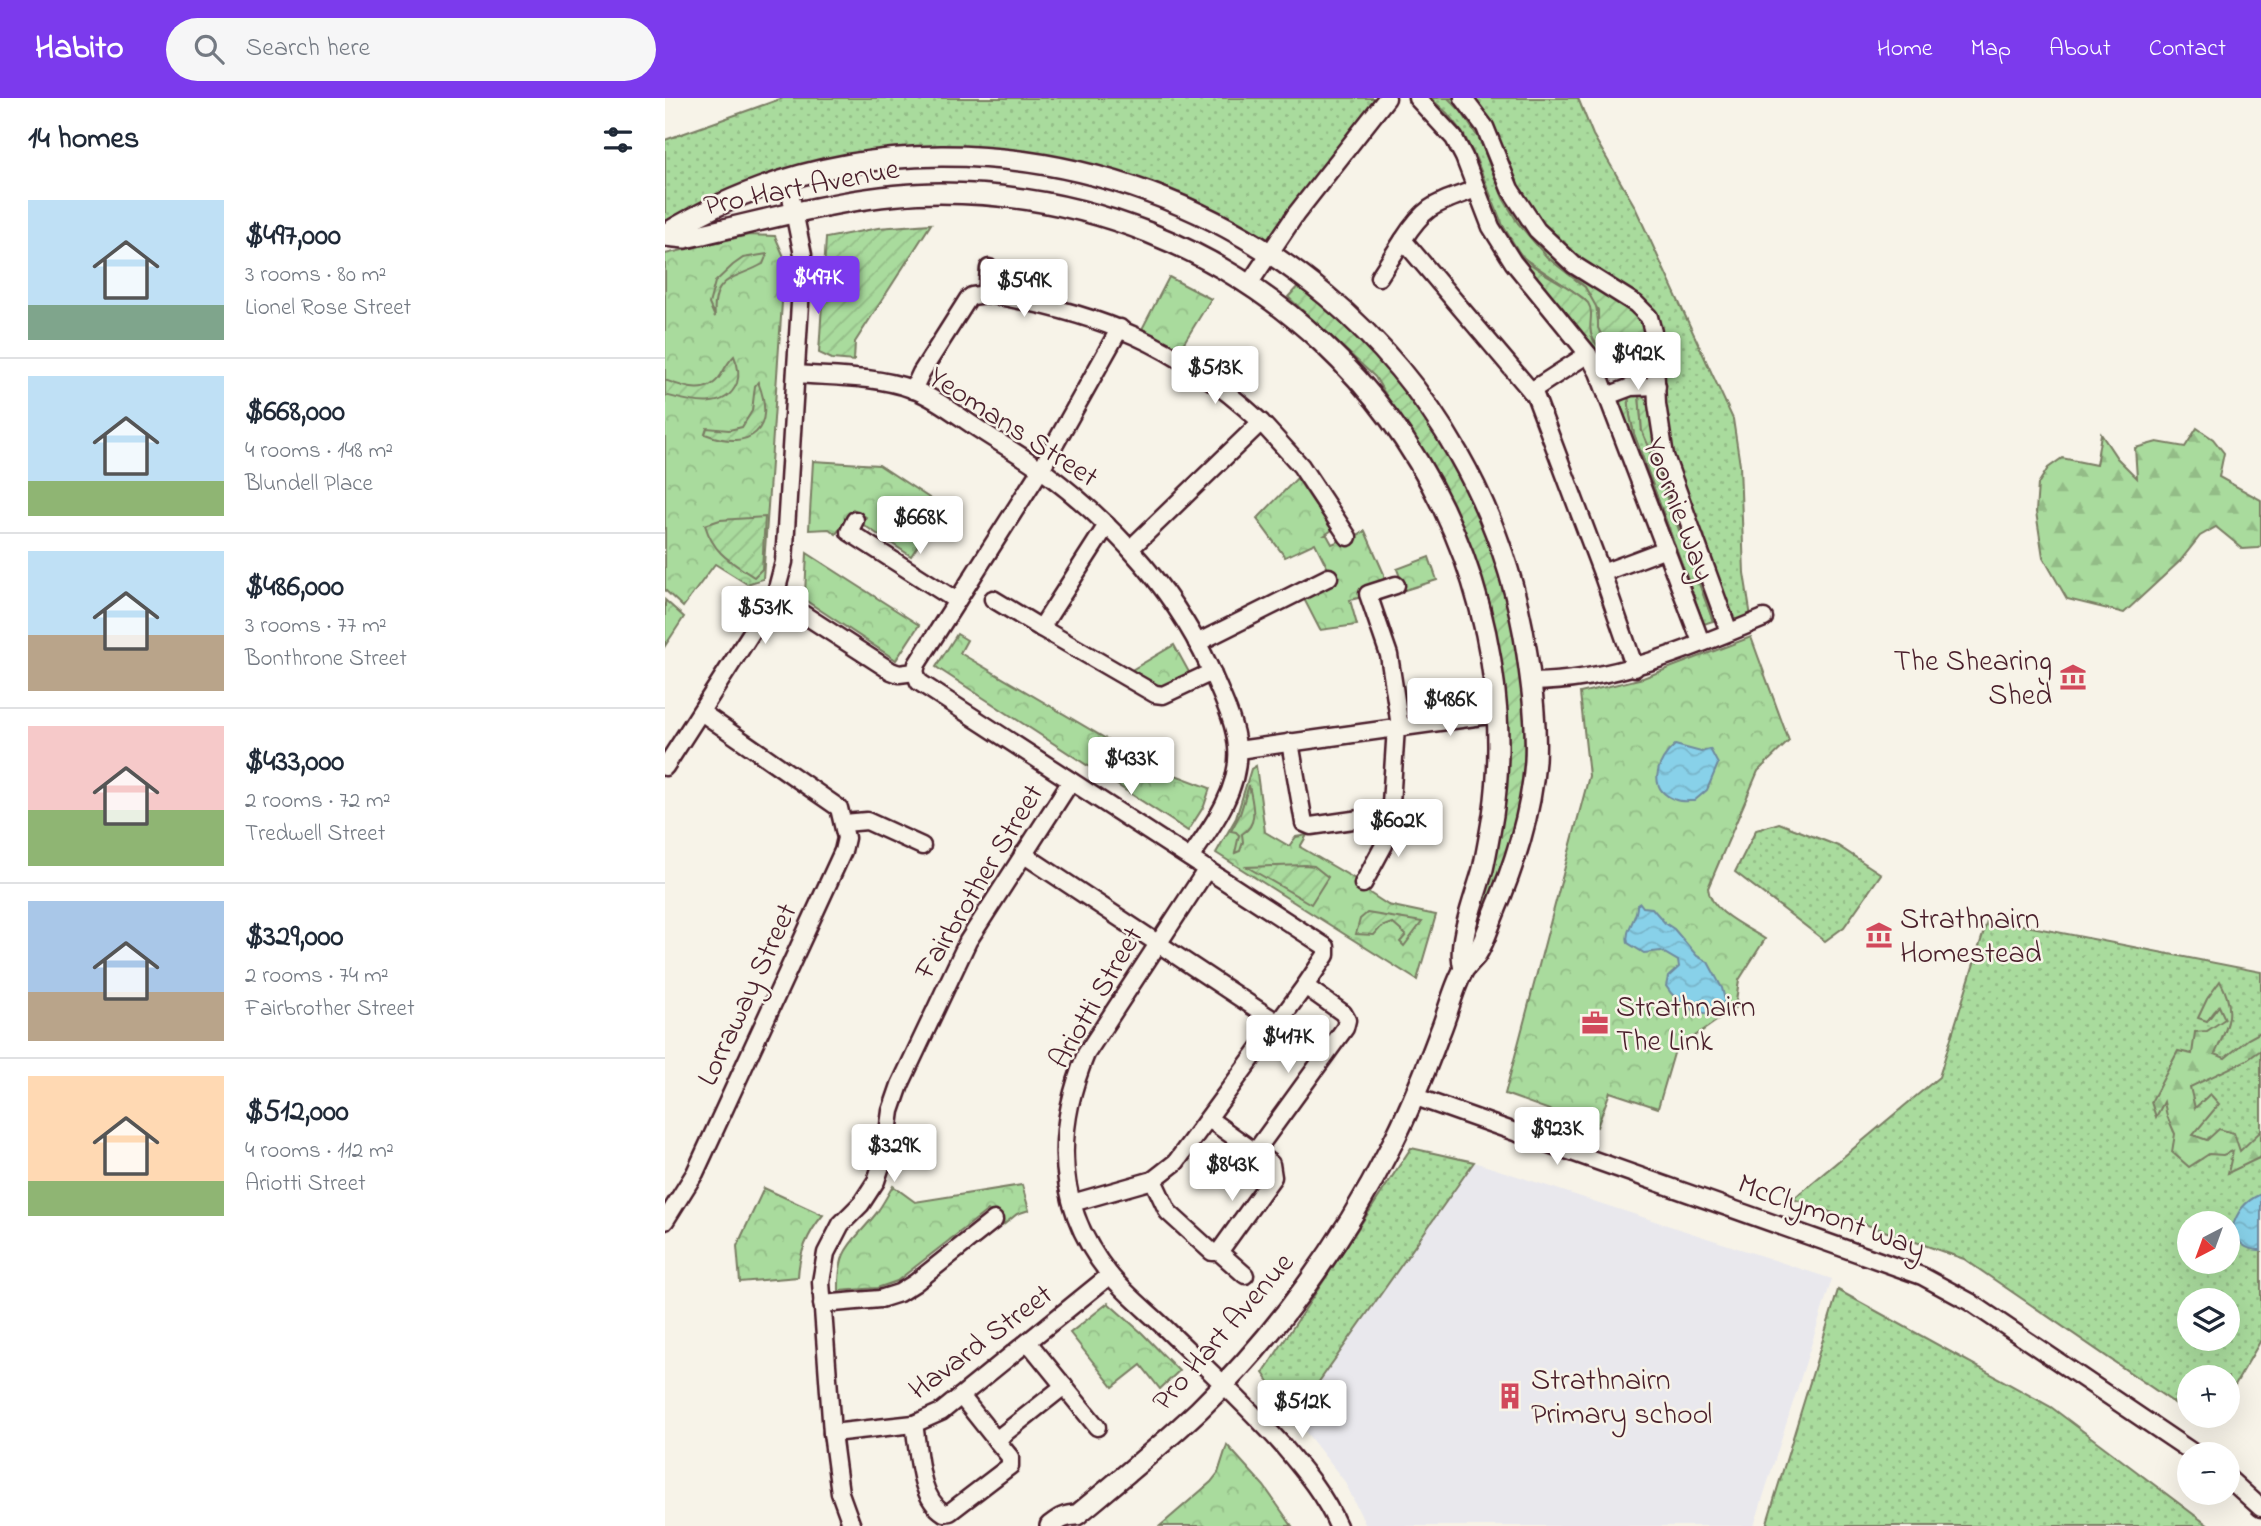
<!DOCTYPE html>
<html lang="en">
<head>
<meta charset="utf-8">
<style>
  :root { --surface:#fff; --page:#f6f6f7; --text:#1f2937; --muted:#747a83; --line:#e0e1e3; --accent:#7c3aed }
  body { margin:0; font-family:"Indie Flower",sans-serif; background:var(--page); color:var(--text); height:100vh; display:flex; flex-direction:column; font-size:26px; white-space:nowrap }
  * { box-sizing:border-box; margin:0 }
  p { font-size:23px; color:var(--muted) }
  .icon { flex:none; width:38px; height:38px; fill:none; stroke:currentColor; stroke-width:2; stroke-linecap:round; stroke-linejoin:round }
  .map { position:relative; flex:1; overflow:hidden }
  .details { display:flex; flex-direction:column; background:var(--surface); width:665px }
  .details>* { flex:none }
  .needle { width:46px; rotate:221deg }
  .fabs { position:absolute; left:1512px; top:1113px; display:grid; gap:14px }
  .fabs a { display:grid; place-items:center; width:63px; height:63px; border-radius:50%; background:var(--surface); box-shadow:0 7px 28px #0002; font-size:35px }
  .price { position:absolute; translate:-50% -60px; padding:0 16px; border-radius:7px; background:#fff; color:#222; font-size:23px; line-height:46px; filter:drop-shadow(0 2px 4px #0008) }
  .price::after { content:''; position:absolute; left:50%; top:42px; width:21px; height:16px; margin-left:-10px; background:inherit; clip-path:polygon(0 0,100% 0,50% 100%) }
  .price.current { background:var(--accent); color:#fff }
  ul { padding:0; list-style:none }
  li { display:flex; align-items:center; gap:21px; height:175px; padding:0 28px }
  li+li { border-top:2px solid var(--line) }
  li span { display:grid; place-items:center; flex:none; width:196px; height:140px; border-radius:0px; color:#555 }
  li>.icon { margin-inline-start:auto }
  span .icon { width:84px; height:84px; fill:#fffc; stroke-width:1 }
  li b { font-size:30px }
  h2 { display:flex; justify-content:space-between; align-items:center; height:84px; padding:0 28px; font-size:30px }
  header { display:flex; align-items:center; gap:42px; box-sizing:border-box; height:98px; padding:0 35px; background:var(--accent); color:#fff }
  header strong { font-size:33px }
  nav { display:flex; gap:38px; margin-inline-start:auto; font-size:24px }
  .search { width:490px; height:63px; background:var(--page); display:flex; align-items:center; gap:18px; box-sizing:border-box; padding:0 24px; border-radius:38px; color:var(--muted); font-size:26px }
  main { display:flex; flex:1; min-height:0 }
  .map>svg:first-child { display:block }
</style>
</head>
<body>
<header>
<strong>Habito</strong>
<div class="search"><svg class="icon" aria-label="search" viewBox="0 0 24 24"><circle cx="10" cy="10" r="6"/><path d="M15 15l6 6"/></svg>Search here</div>
<nav><a>Home</a><a>Map</a><a>About</a><a>Contact</a></nav>
</header>
<main>
<section class="details">
<h2>14 homes<svg class="icon" aria-label="filters" viewBox="0 0 24 24"><path d="M4 7h16M4 17h16"/><circle cx="9" cy="7" r="2"/><circle cx="15" cy="17" r="2"/></svg></h2>
<ul>
<li><span style="background:linear-gradient(#bfe0f5 75%,#7fa58c 0)"><svg class="icon" aria-label="home" viewBox="0 0 24 24"><path d="M3 11l9-7 9 7M6 9v11h12V9"/></svg></span><div><b>$497,000</b><p>3 rooms · 80 m²</p><p>Lionel Rose Street</p></div></li>
<li><span style="background:linear-gradient(#bfe0f5 75%,#8fb573 0)"><svg class="icon" aria-label="home" viewBox="0 0 24 24"><path d="M3 11l9-7 9 7M6 9v11h12V9"/></svg></span><div><b>$668,000</b><p>4 rooms · 148 m²</p><p>Blundell Place</p></div></li>
<li><span style="background:linear-gradient(#bfe0f5 60%,#b9a48a 0)"><svg class="icon" aria-label="home" viewBox="0 0 24 24"><path d="M3 11l9-7 9 7M6 9v11h12V9"/></svg></span><div><b>$486,000</b><p>3 rooms · 77 m²</p><p>Bonthrone Street</p></div></li>
<li><span style="background:linear-gradient(#f6c9c9 60%,#8fb573 0)"><svg class="icon" aria-label="home" viewBox="0 0 24 24"><path d="M3 11l9-7 9 7M6 9v11h12V9"/></svg></span><div><b>$433,000</b><p>2 rooms · 72 m²</p><p>Tredwell Street</p></div></li>
<li><span style="background:linear-gradient(#a9c7e8 65%,#b9a48a 0)"><svg class="icon" aria-label="home" viewBox="0 0 24 24"><path d="M3 11l9-7 9 7M6 9v11h12V9"/></svg></span><div><b>$329,000</b><p>2 rooms · 74 m²</p><p>Fairbrother Street</p></div></li>
<li><span style="background:linear-gradient(#ffd9b3 75%,#8fb573 0)"><svg class="icon" aria-label="home" viewBox="0 0 24 24"><path d="M3 11l9-7 9 7M6 9v11h12V9"/></svg></span><div><b>$512,000</b><p>4 rooms · 112 m²</p><p>Ariotti Street</p></div></li>
</ul>
</section>
<div class="map">
<svg width="1596" height="1428" viewBox="0 0 1596 1428">
  <defs>
    <pattern id="grass-dots" width="8" height="8" patternUnits="userSpaceOnUse" patternTransform="scale(1.75)"><rect width="8" height="8" fill="#a9db9d"/><path d="M2 2h.1M6 6h.1" fill="none" stroke="#93bc87" stroke-width="1.8" stroke-linecap="round"/></pattern>
    <pattern id="forest-firs" width="22" height="20" patternUnits="userSpaceOnUse" patternTransform="scale(1.75)"><rect width="22" height="20" fill="#a9db9d"/><path d="M5 1l3.5 6h-7zM16 11l3.5 6h-7z" fill="#93bc87"/></pattern>
    <pattern id="park-crowns" width="20" height="18" patternUnits="userSpaceOnUse" patternTransform="scale(1.75)"><rect width="20" height="18" fill="#a9db9d"/><path d="M2 6a3 3 0 1 1 6 0M12 15a3 3 0 1 1 6 0" fill="none" stroke="#93bc87"/></pattern>
    <pattern id="garden-furrows" width="10" height="10" patternUnits="userSpaceOnUse" patternTransform="scale(1.75)"><rect width="10" height="10" fill="#a9db9d"/><path d="M-1 1l2-2M0 10L10 0M9 11l2-2" fill="none" stroke="#93bc87"/></pattern>
    <pattern id="water-waves" width="16" height="10" patternUnits="userSpaceOnUse" patternTransform="scale(1.75)"><rect width="16" height="10" fill="#88d1e9"/><path d="M0 5q4-4 8 0t8 0" fill="none" stroke="#77b3c8"/></pattern>
  </defs>
  <rect width="100%" height="100%" fill="#f7f3e8"/>
  <filter id="ink" filterUnits="userSpaceOnUse"><feTurbulence type="fractalNoise" baseFrequency=".0143" numOctaves="2"/><feDisplacementMap in="SourceGraphic" scale="14" xChannelSelector="R" yChannelSelector="G"/><feConvolveMatrix kernelMatrix="1 2 1 2 8 2 1 2 1" color-interpolation-filters="sRGB"/></filter>
  <g filter="url(#ink)">
    <path fill="#e9e8ed" d="M809,1064l358,117 -78,247h-388l-21,-44 -51,-65z"/>
    <g fill="url(#grass-dots)" stroke="#7a7d64" stroke-width="2" fill-rule="evenodd">
      <path d="M118,0h604l-118,154 -25,-16 -207,-74 -188,2 -184,70v-94z"/>
      <path d="M765,0h18l13,13 19,29 14,36 24,47 29,34 38,30 11,17 2,18 9,21 14,14 2,5 -7,2c-7,-10 -20,-15 -24,-27 -6,-14 3,-26 -9,-39l-61,-41 -19,-31 -27,-67 -12,-24 -17,-22z"/>
      <path d="M805,0h108l15,37 41,70 99,214 7,46 4,108 7,44 -15,3 -5,-2v-4h-4l-53,-148 -7,-28 -6,-74 3,-5 -3,-1 -1,-23 -128,-121z"/>
      <path d="M974,296l3,37 71,190 -9,3 -70,-190 -4,-18 -2,-21z"/>
      <path d="M1114,725l59,23 43,28 -37,53 -19,14 -90,-69 21,-42z"/>
      <path d="M1331,822l265,52v368l-33,57v-20h-39v36l-225,-154 -171,-60 146,-122 48,-156zM1524,1125h39v39h-39zM1524,1202h39v39h-39z"/>
      <path d="M746,1050l63,14 -180,255 -31,-44z"/>
      <path d="M1173,1192l213,117 158,119h-443z"/>
    </g>
    <g fill="url(#forest-firs)" stroke="#7a7d64" stroke-width="2">
      <path d="M1532,330l16,11 11,14 -5,24 42,23v46l-3,2 -15,1 -27,-22 -16,9 -20,25 -56,52 -57,-14 -24,-42 -7,-45 2,-28 10,-16 14,-10 34,7 5,-31 16,24 20,20 -2,-30 22,-6 28,5z"/>
      <path d="M1555,883c17,31 8,44 -5,73l10,4 23,-19 13,-7v18l-14,10 -57,27 5,21 15,-14 9,10 -26,31 14,5 12,-11 15,4 6,18 21,-20v26l-33,16 5,-22 -10,4 -14,-1 -20,13 -17,-15 3,-18 -8,-18 -3,-14 -8,15 -5,-15 27,-51 14,3 3,-22 12,-1 18,-12 -6,-13 -12,15 -9,-3 9,-19z"/>
    </g>
    <g fill="url(#park-crowns)" stroke="#7a7d64" stroke-width="2">
      <path d="M84,137l26,1 10,23 -22,320 -16,5 -32,-20 -32,43 -18,-17v-336z"/>
      <path d="M504,179l42,22 -31,50 -38,-20z"/>
      <path d="M148,363l66,4 64,42 -32,49 -49,-32 4,-7 -13,-8 -17,25 -7,-5 -20,1z"/>
      <path d="M632,380l35,52 -7,5h2l5,9 12,-5 2,2 19,-10 19,43v10l-22,13 -12,3 7,25 -37,5 -16,-31 31,-16 -20,-40 -30,14 -28,-38z"/>
      <path d="M142,455l112,72 -23,35 -94,-62 3,-4z"/>
      <path d="M764,459l8,23 -32,10 -8,-21z"/>
      <path d="M0,502l19,17 -19,29z"/>
      <path d="M292,536l10,6 -7,13 194,114 56,21 -6,18 -16,25 -252,-164z"/>
      <path d="M1086,539l38,104 -31,30 -50,117c2,24 39,39 57,51l-26,41 -4,28 -60,42 -17,58 -48,-16 -13,35 -92,-33 84,-318 -9,-83 63,-15z"/>
      <path d="M509,547l16,29 -32,14 -28,-17z"/>
      <path d="M591,668l9,66 24,14 7,-9 11,-2 -7,12 55,32 -1,3 15,8 -1,2 20,13 48,10 -19,65 -201,-127 20,-35 15,-49z"/>
      <path d="M357,1087l7,25 -12,4 -15,12 -14,-16 -91,71 -20,7 -38,3c-1,-44 11,-45 36,-76 7,-9 12,-19 18,-29l22,16z"/>
      <path d="M99,1090l59,27c-16,19 -24,38 -25,62l-58,5 -3,-36z"/>
      <path d="M443,1205l34,30 37,38 -19,18 -19,-24 -28,22 -43,-54z"/>
      <path d="M562,1347l37,41 28,40h-132l51,-44 7,-9z"/>
    </g>
    <g fill="url(#garden-furrows)" stroke="#7a7d64" stroke-width="2">
      <path d="M759,0h6c53,44 51,96 85,149 17,26 51,34 73,56 7,11 -1,23 4,34 5,12 17,17 24,27l-14,4 -79,-100z"/>
      <path d="M783,0h6l20,24 40,86 -1,1 36,43 25,21 -1,2 3,2 2,-2 37,23 -1,2 3,3 2,-2 24,17 6,32h-2l2,8 -26,4 -22,-28 -3,-6v-18l-13,-23 -38,-30 -29,-34 -15,-25 -23,-58 -19,-29z"/>
      <path d="M266,126l-76,118 -1,19 -22,-2 -13,-6 7,-115 52,-10z"/>
      <path d="M102,156l-4,10c-27,15 -52,12 -48,53l-6,-13 6,-22 18,-17 10,-7z"/>
      <path d="M635,186l68,61 55,69 44,69 26,67 22,83 9,77 1,85 -12,51 -37,89 -5,-3 33,-220 -5,-54 -18,-76 -26,-71 -80,-134 -87,-80z"/>
      <path d="M69,258c4,9 6,18 3,27 -12,30 -49,18 -72,12v-15c19,7 42,17 56,-5 4,-7 7,-13 13,-19z"/>
      <path d="M93,284c19,47 -7,70 -53,52l2,-6 22,2 13,-3 10,-16 3,-25z"/>
      <path d="M974,296l11,9 6,38 -2,3h3l29,95 33,78 -6,4 -59,-163 -12,-27z"/>
      <path d="M963,297l2,21 4,18 70,190 -2,1 -84,-221 2,-5z"/>
      <path d="M100,419l-3,52 -8,8c-24,-16 -40,-23 -49,-52l15,-5z"/>
      <path d="M584,687c3,17 11,39 -7,49l1,8 -3,9 -5,2 4,-18 -3,-3 -5,-1 9,-17z"/>
      <path d="M640,767l9,1 14,11 -17,27 -64,-37z"/>
      <path d="M702,815l55,9 -18,24 -4,-4 6,-7 -14,-12 -11,4 -7,8 -18,-1 4,-15z"/>
    </g>
    <g fill="url(#water-waves)" stroke="#6f8a9d" stroke-width="2">
      <path d="M1010,647l26,7 9,-3 8,15 -11,26 -13,11c-5,0 -13,1 -18,-1 -30,-11 -19,-39 -1,-55z"/>
      <path d="M975,805l3,4 9,1 13,15 9,6 23,27 11,6 14,26 3,12 -4,10c-19,11 -45,-7 -55,-24l2,-9 11,-10 -1,-6 -17,-10 -17,2 -16,-10c-4,-13 10,-25 9,-38z"/>
      <path d="M1596,1096v56c-16,1 -24,-8 -29,-21 5,-18 13,-28 29,-35z"/>
    </g>
    <g fill="none" stroke-linecap="round" stroke-linejoin="round">
      <g stroke="#4a1f2b" stroke-width="21">
        <g id="minor">
          <path d="M752,0l37,40 10,19 27,70 22,35 75,92 10,18 103,270"/>
          <path d="M798,0l22,29 25,62 27,41 37,35 62,39 13,13 5,19 3,68 8,52 64,176"/>
          <path d="M738,142c24,-37 33,-36 73,-51"/>
          <path d="M324,170l-2,26c112,19 189,49 274,128"/>
          <path d="M714,179l24,-37 128,151"/>
          <path d="M584,186l47,-70 91,-116"/>
          <path d="M923,256l-57,37 4,4 67,178"/>
          <path d="M131,276c38,3 80,2 116,15 24,9 46,27 68,41 21,14 43,26 63,41 73,54 138,126 173,211 9,21 19,42 21,65 4,41 -25,80 -47,111"/>
          <path d="M248,292l8,-17 47,-74 4,-3 15,-2"/>
          <path d="M942,298l24,-9 26,-1"/>
          <path d="M190,422l-6,12 108,69"/>
          <path d="M465,451l131,-127 40,44 47,71"/>
          <path d="M731,487l-28,9 21,61 11,71"/>
          <path d="M328,501l48,29 66,-103"/>
          <path d="M138,516l88,57 8,3 16,-2 2,-8 124,-195 79,-141"/>
          <path d="M376,530l114,66 8,1 49,-23"/>
          <path d="M532,545l132,-66"/>
          <path d="M970,570l-33,-95 64,-24"/>
          <path d="M250,574l4,10 407,265v8l-21,31 -129,176 -23,18 -81,23"/>
          <path d="M866,584c81,0 159,-33 233,-64"/>
          <path d="M625,644l14,81 7,3 49,-7h30"/>
          <path d="M573,652l259,-36"/>
          <path d="M0,669l110,-171 9,-34 19,-307 -16,-77"/>
          <path d="M179,725l23,-2 55,25"/>
          <path d="M358,756l255,169"/>
          <path d="M542,771l-121,185c-32,78 -31,153 24,221 15,18 36,35 54,52 40,39 83,78 120,120 21,25 41,49 54,79"/>
          <path d="M698,786l21,-39 6,-26 6,-92"/>
          <path d="M751,999l506,179 48,26 225,152"/>
          <path d="M544,1021l46,33 90,-124 2,-8 -4,-7 -38,-27"/>
          <path d="M488,1082l15,32 44,40h7l26,23"/>
          <path d="M0,1123l30,-48 148,-322 3,-13 -7,-30 -138,-96"/>
          <path d="M554,1154l54,-75 -2,-13 -16,-12"/>
          <path d="M157,1206l58,-5 19,-6 16,-10 79,-63"/>
          <path d="M363,1244l69,85"/>
          <path d="M296,1298l35,44 68,-54"/>
          <path d="M249,1326c5,28 4,73 30,89l6,-1 60,-46v-9l-14,-17"/>
          <path d="M167,1335l82,-9 27,-12 169,-137"/>
          <path d="M1563,1380l33,30"/>
          <path d="M187,1428l-12,-33 -8,-60 -11,-151 5,-29 15,-29 20,-20 15,-23 9,-27 6,-43 9,-26 68,-144 103,-160"/>
        </g>
      </g>
      <g stroke="#4a1f2b" stroke-width="24">
        <g id="tertiary">
          <path d="M0,136c85,-52 176,-77 276,-78 290,-1 543,208 586,498 5,35 10,70 8,107 -4,54 -21,105 -42,155 -5,13 -9,27 -17,39 -2,3 -12,13 -13,16 -10,18 -15,42 -23,61 -15,40 -31,80 -51,118 -48,95 -114,186 -190,260 -39,37 -81,71 -122,105 -12,0 -18,4 -27,11"/>
          <path d="M0,138l20,2c83,-18 171,-45 255,-45 296,0 536,225 557,520 2,33 1,69 -4,102 -3,18 -6,36 -10,54 -7,26 -27,75 -19,99"/>
        </g>
      </g>
      <use href="#minor" stroke="#f7f3e8" stroke-width="16"/>
      <use href="#tertiary" stroke="#f7f3e8" stroke-width="19"/>
    </g>
  </g>
  <defs>
    <g id="museum-bare" transform="scale(2.1)"><path d="M0-6L6-3V-2H-6V-3ZM-5-1h2V3h-2ZM-1-1h2V3h-2ZM3-1h2V3H3ZM-6 4H6V6H-6Z" fill="#d1495b" stroke="#f7f3e8" stroke-width="2.5" paint-order="stroke"/></g>
    <g id="office-bare" transform="scale(2.1)"><path d="M-6-3h4V-5.5h4V-3h4V5H-6ZM-1-4.5V-3h2v-1.5ZM-6 0V1H6V0Z" fill="#d1495b" stroke="#f7f3e8" stroke-width="2.5" paint-order="stroke"/></g>
    <g id="building-bare" transform="scale(2.1)"><path d="M-4-6H4V6H1V3H-1V6H-4ZM-2.5-4.3h1.7v1.8h-1.7ZM.8-4.3h1.7v1.8H.8ZM-2.5-1h1.7V.8h-1.7ZM.8-1h1.7V.8H.8Z" fill="#d1495b" stroke="#f7f3e8" stroke-width="2.5" paint-order="stroke"/></g>
  </defs>
  <g fill-rule="evenodd">
    <use href="#museum-bare" x="1408" y="579"/>
    <use href="#museum-bare" x="1214" y="837"/>
    <use href="#office-bare" x="930" y="925"/>
    <use href="#building-bare" x="845" y="1298"/>
  </g>
  <g text-anchor="middle" stroke-width="5" stroke-linejoin="round" paint-order="stroke">
    <g font-size="30" fill="#4a1f2b" stroke="#f7f3e8">
      <text transform="translate(136 88) rotate(-11)" y="10">Pro Hart Avenue</text>
      <text transform="translate(349 328) rotate(33)" y="10">Yeomans Street</text>
      <text transform="translate(1015 411) rotate(69)" y="10">Yoornie Way</text>
      <text transform="translate(313 783) rotate(-59)" y="10">Fairbrother Street</text>
      <text transform="translate(81 896) rotate(-65)" y="10">Lorraway Street</text>
      <text transform="translate(430 899) rotate(-60)" y="10">Ariotti Street</text>
      <text transform="translate(1167 1117) rotate(20)" y="10">McClymont Way</text>
      <text transform="translate(557 1233) rotate(-49)" y="10">Pro Hart Avenue</text>
      <text transform="translate(315 1243) rotate(-37)" y="10">Havard Street</text>
    </g>
    <g font-size="30" fill="#4a1f2b" stroke="#f7f3e8" text-anchor="start">
      <text x="1387" y="572" text-anchor="end">The Shearing<tspan x="1387" dy="34">Shed</tspan></text>
      <text x="1235" y="830">Strathnairn<tspan x="1235" dy="34">Homestead</tspan></text>
      <text x="951" y="918">Strathnairn<tspan x="951" dy="34">The Link</tspan></text>
      <text x="866" y="1291">Strathnairn<tspan x="866" dy="34">Primary school</tspan></text>
    </g>
  </g>
</svg>
<div class="fabs">
<a><svg class="needle" viewBox="-14 -14 28 28"><path d="M0-13l5 13h-10z" fill="#e53935"/><path d="M0 13l5-13h-10z" fill="#747a83"/></svg></a>
<a><svg class="icon" aria-label="layers" viewBox="0 0 24 24"><path d="M12 4l9 5-9 5-9-5zM3 14l9 5 9-5"/></svg></a>
<a>+</a>
<a>−</a>
</div>
<b class="price current" style="left:153px;top:218px">$497K</b>
<b class="price" style="left:359px;top:221px">$549K</b>
<b class="price" style="left:973px;top:294px">$492K</b>
<b class="price" style="left:550px;top:308px">$513K</b>
<b class="price" style="left:255px;top:458px">$668K</b>
<b class="price" style="left:100px;top:548px">$531K</b>
<b class="price" style="left:785px;top:640px">$486K</b>
<b class="price" style="left:466px;top:699px">$433K</b>
<b class="price" style="left:733px;top:761px">$602K</b>
<b class="price" style="left:623px;top:977px">$417K</b>
<b class="price" style="left:892px;top:1069px">$923K</b>
<b class="price" style="left:229px;top:1086px">$329K</b>
<b class="price" style="left:567px;top:1105px">$843K</b>
<b class="price" style="left:637px;top:1342px">$512K</b>
</div>
</main>
</body>
</html>
